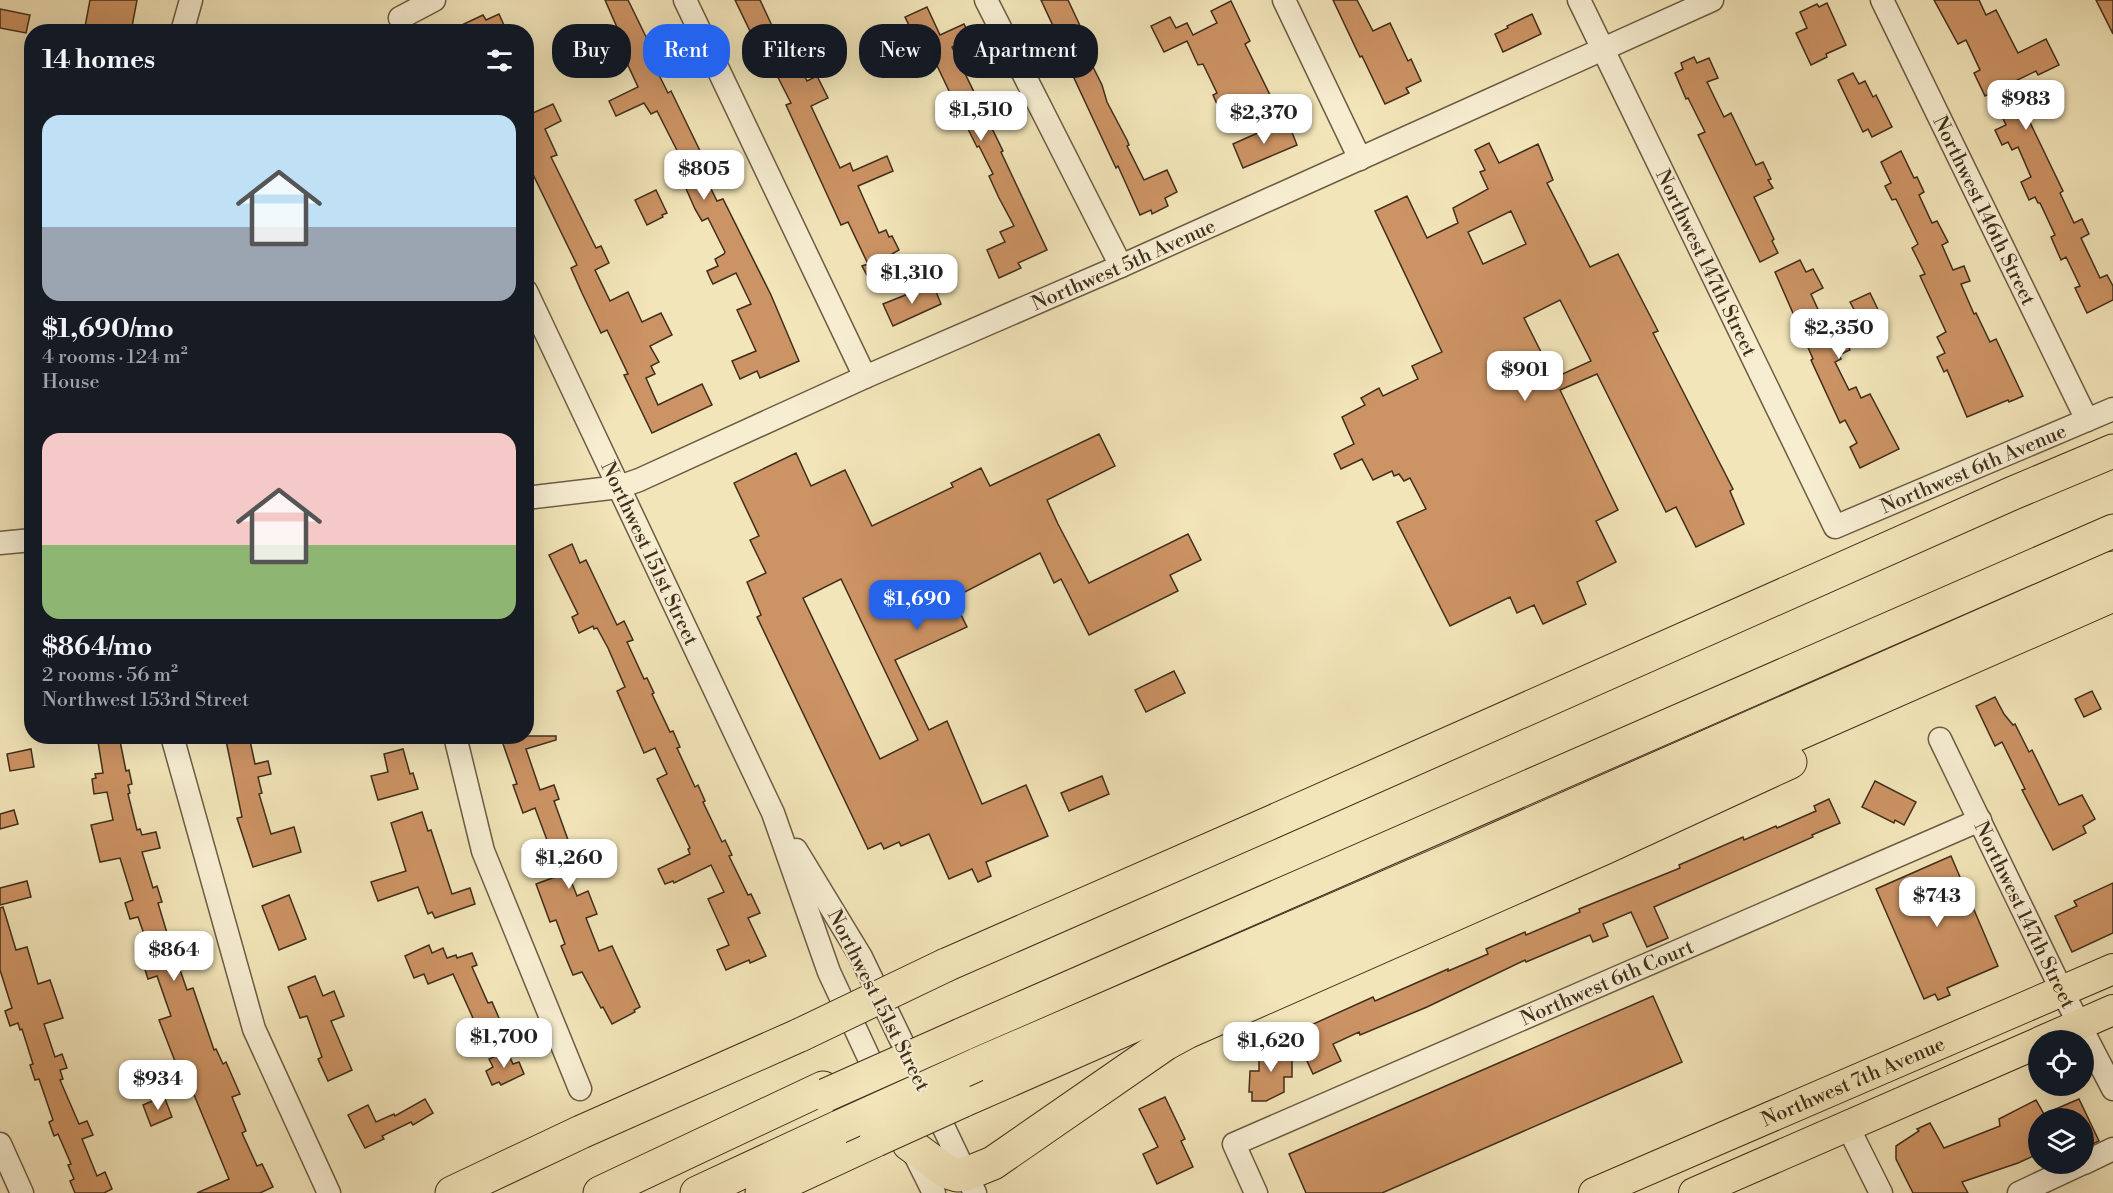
<!DOCTYPE html>
<html lang="en">
<head>
<meta charset="utf-8">
<style>
  :root { --surface:#171b24; --page:#20242c; --text:#f1f3f6; --muted:#9ea1a6; --accent:#2563eb }
  body { margin:0; font-family:"Libre Bodoni",serif; background:var(--page); color:var(--text); height:100vh; display:flex; flex-direction:column; font-size:22px; white-space:nowrap }
  * { box-sizing:border-box; margin:0 }
  p { font-size:20px; color:var(--muted) }
  .icon { flex:none; width:33px; height:33px; fill:none; stroke:currentColor; stroke-width:2; stroke-linecap:round; stroke-linejoin:round }
  .map { position:relative; flex:1; overflow:hidden }
  .drawer { position:absolute; left:24px; top:24px; width:510px; height:720px; display:flex; flex-direction:column; background:var(--surface); border-radius:24px; box-shadow:0 6px 24px #0002 }
  .drawer>* { flex:none }
  .top-card { position:absolute; left:552px; top:24px; width:570px; height:54px; display:flex; gap:12px }
  .controls { position:absolute; left:2028px; top:1030px; display:grid; gap:12px }
  .controls a { display:grid; place-items:center; width:66px; height:66px; border-radius:50%; background:var(--surface); box-shadow:0 6px 24px #0002; font-size:30px }
  .price { position:absolute; translate:-50% -51px; padding:0 14px; border-radius:12px; background:#fff; color:#222; font-size:20px; line-height:39px; filter:drop-shadow(0 2px 3px #0008) }
  .price::after { content:''; position:absolute; left:50%; top:36px; width:18px; height:14px; margin-left:-9px; background:inherit; clip-path:polygon(0 0,100% 0,50% 100%) }
  .price.current { background:var(--accent); color:#fff }
  ul { padding:0; list-style:none }
  li { display:grid; align-content:center; gap:12px; height:318px; padding:0 18px }
  li span { display:grid; place-items:center; height:186px; border-radius:18px; color:#555 }
  li>.icon { margin-inline-start:auto }
  span .icon { width:108px; height:108px; fill:#fffc; stroke-width:1 }
  li b { font-size:26px }
  h2 { display:flex; justify-content:space-between; align-items:center; height:72px; padding:0 18px; font-size:26px }
  .chip { padding:0 21px; border-radius:24px; background:var(--surface); box-shadow:0 6px 24px #0002; font-size:21px; line-height:54px }
  .chip.current { background:var(--accent); color:#fff }
  .map>svg:first-child { display:block }
</style>
</head>
<body>
<div class="map">
<svg width="2113" height="1193" viewBox="0 0 2113 1193">
  <rect width="100%" height="100%" fill="#f2e5b9"/>
  <filter id="stains"><feTurbulence type="fractalNoise" baseFrequency=".00333" numOctaves="4"/><feColorMatrix values="0 0 0 0 .2 0 0 0 0 .09 0 0 0 0 .02 0 0 0 .5 -.17"/></filter>
  <radialGradient id="worn" r=".72"><stop offset=".6" stop-color="#630" stop-opacity="0"/><stop offset="1" stop-color="#630" stop-opacity=".3"/></radialGradient>
  <g fill="#cc9364" stroke="#412e1c" stroke-width="1.5" fill-rule="evenodd">
    <path d="M90,0h47l-6,32h-47z"/>
    <path d="M605,0h23l23,47 -5,2 22,44 3,-2 31,64 -6,3 21,43 6,-2 48,96 28,66 -39,17 -3,-7 -17,8 -8,-18 24,-10 -19,-41 14,-6 -15,-31 -23,11 -3,-6 -3,-7 11,-5 -3,-7 9,-5 1,-2 -17,-34 -6,3 -7,-12 -11,-25 8,-4 -35,-69 -6,3 -7,-11 -28,13 -7,-15 29,-14 -13,-28 -5,2 -7,-15 2,-1 -4,-9 8,-4z"/>
    <path d="M735,0h25l14,30 7,-4 26,55 10,-5 11,22 -17,8 29,62 10,-5 3,8 34,-15 6,15 -35,15 21,47 7,-3 3,7 3,-1 7,14 -7,4 4,12 -27,13 -7,-13 6,-2 -20,-42 -7,3 -55,-120 5,-2 -22,-43 -4,2z"/>
    <path d="M1041,0h27l22,47 -6,2 18,36 5,17 20,38 2,5 -2,1 17,34 23,-10 10,22 -12,6 3,8 -16,8 -1,-4 -11,5 -22,-49 -2,2 -56,-120 2,-1 -1,-4z"/>
    <path d="M1333,0h24l16,31 17,-8 18,38 3,-2 10,22 -15,7 3,5 -24,11 -23,-48 -2,1z"/>
    <path d="M1934,0h45l7,15 10,-5 22,43 28,-14 13,26 -21,10 -2,-4 -25,12 52,108 -3,2 14,30 8,-4 7,15 -8,4 19,40 7,-3 6,11v14l-26,13 -12,-25 5,-2 -14,-29 -5,3 -10,-23 4,-2 -15,-32h-2l-3,-6 -6,3 -8,-18 10,-5 -13,-30 -6,3 -4,-8 -6,3 -7,-15 11,-5 -15,-32 -6,3 -11,-23 6,-3 -14,-30 -8,4z"/>
    <path d="M2096,0h17v34z"/>
    <path d="M1231,1l19,40 -5,3 26,53 -47,23 -11,-25 4,-2 -14,-29 -5,1 -11,-24 -23,11 -13,-26 19,-9 6,11 11,-5 6,12 24,-12 -6,-12z"/>
    <path d="M1827,3l19,42 -20,9 1,3 -16,8 -15,-32 11,-5 -7,-16 17,-8 2,3z"/>
    <path d="M927,7l13,28 24,-11 7,14 -19,9 51,104 -2,1 46,98 -29,13 3,5 -22,10 -12,-28 18,-8 -5,-10 14,-6 -15,-28 -10,-22 4,-2 -14,-28 -2,1 -20,-40 -4,1 -6,-14 3,-1 -19,-40 -7,3 -8,-12h2l-13,-27z"/>
    <path d="M0,9l30,6 -4,18 -26,-5z"/>
    <path d="M499,14l8,18h-60l36,-17 3,5z"/>
    <path d="M1532,14l9,20 -38,18 -8,-18 13,-6 -1,-2z"/>
    <path d="M1694,57l3,6 12,-5 9,20 -11,4 17,35 7,-4 25,52 7,-3 8,17 -3,1 5,8 -19,9 20,42 -2,2 6,12 -18,9 -62,-127 7,-3 -17,-34 -2,1 -11,-26 8,-4 -2,-6z"/>
    <path d="M1853,73l6,11 6,-3 8,16 3,-2 16,32 -20,10 -4,-8 -5,3 -25,-52z"/>
    <path d="M553,104l8,17 -16,8 12,26 -6,2 45,91 5,-2 8,17 -14,7 15,31 18,-9 14,30 19,-9 11,22 -22,11 9,16 -8,4 4,8 -9,4 12,27 44,-21 10,21 -60,28 -28,-58 4,-1 -21,-44 -6,3 -19,-40 -11,-25 6,-3 -51,-105v-44z"/>
    <path d="M1289,125l8,20 -54,23 -10,-24 38,-17 3,5z"/>
    <path d="M1489,143l10,20 39,-19 15,36 -6,3 43,84 28,-13 40,77 -5,2 80,156 -3,2 14,33 -48,23 -20,-40 -10,5 -69,-138 -37,16 58,120 -22,11 20,41 -39,20 9,22 -43,20 -9,-19 -17,8 -7,-16 -60,29 -53,-104 29,-13 -16,-31 -6,3 -5,-7 -5,2 -2,-5 -19,9 -11,-21 -21,10 -7,-15 20,-10 -12,-27 23,-12 -4,-7 18,-10 4,8 35,-17 -6,-13 30,-14 -67,-141 32,-15 20,42 31,-15 -5,-15 35,-19 -8,-17 5,-2 -10,-20zM1511,211l15,33 -43,20 -15,-32zM1560,300l31,61 -37,17 -30,-60z"/>
    <path d="M1901,151l13,27 3,-1 7,15 -5,3 13,28 5,-2 11,21 -6,3 11,25 11,-4 6,15 -9,3 13,30 2,-1 14,29 6,-3 27,57 -14,6 -1,-2 -41,17 -20,-47 -3,2 -7,-15 8,-4 -8,-16 9,-5 -26,-56 5,-2 -13,-26 6,-4 -22,-45 -4,1 -7,-14 6,-3 -10,-21z"/>
    <path d="M656,190l11,23 -5,2 1,2 -16,8 -12,-25z"/>
    <path d="M1800,260l6,12 7,-3 10,19 -12,6 15,33 30,-14 -6,-11 20,-9 14,29 -39,17 5,11 -11,5 2,4 -6,3 14,28 7,-3 5,11 9,-4 29,55 -39,19 -10,-21 7,-4 -12,-23 -5,3 -29,-63 2,-1 -38,-87z"/>
    <path d="M933,284l8,20 -48,22 -10,-22z"/>
    <path d="M1099,434l16,32 -68,34 11,24 31,59 99,-49 13,26 -31,15 8,16 -89,44 -28,-56 -7,4 -14,-30 -87,45 14,29 -72,33 34,70 18,-9 35,83 44,-19 22,51 -62,26 5,14 -13,6 -6,-13 -23,10 -20,-45 -28,12 -2,-4 -15,7 -3,-6 -13,6 -111,-232 4,-2 -14,-33 19,-9 -16,-33 9,-4 -25,-53 62,-30 15,33 34,-16 27,56 81,-39 -2,-4 30,-15 9,18zM841,579l77,161 -38,19 -77,-161z"/>
    <path d="M572,544l8,19 6,-3 31,65 7,-4 9,19 -6,2 17,37 3,-1 7,15 -2,1 18,38 3,-1 7,16 -3,1 18,39 3,-2 7,16 -2,1 19,40 3,-2 7,15 -3,1 19,39 3,-1 9,19 -12,5 18,38 -16,7 -1,-3 -23,10 -9,-20 12,-5 -21,-46 16,-7 -13,-27 -37,18 -1,-2 -8,3 -7,-15 32,-15 -2,-5 2,-1 -33,-69 10,-5 -12,-26 -11,5 -27,-62 8,-4 -17,-39 -11,-20 -3,1 -1,-3 -14,7 -7,-16 6,-3 -29,-59z"/>
    <path d="M1174,671l11,22 -39,19 -11,-22z"/>
    <path d="M2092,691l9,18 -17,8 -9,-18z"/>
    <path d="M1995,697l9,17 9,11 2,-1 14,28 3,-2 27,55 23,-10 13,24 -12,7 3,7 -33,17 -31,-60 3,-1 -23,-47 -7,4 -19,-40z"/>
    <path d="M97,736h22l7,35 3,-1 3,14 -4,1 2,8 -2,1 9,36 3,-1 2,6 14,-3 4,16 -18,4 11,36 4,-2 5,16 -4,1 9,30 5,13 5,-1 2,7 3,7 -5,2 10,29 6,-2 21,62 2,-1 7,15 3,-2 14,32 -8,3 14,34 -4,2 15,33 5,-2 11,23 -13,6h-63l32,-14 -37,-89 -5,2 -28,-72 12,-4 -14,-40 -9,3 -7,-22 10,-3 -13,-37 -8,2 -5,-16 8,-3 -13,-42 -20,4 -9,-37 22,-5 -6,-28 -13,2 -2,-15 4,-1 -1,-4 8,-1z"/>
    <path d="M225,736h24l6,28 13,-3 3,13 -13,3 4,16 -3,1 12,40 23,-7 7,25 -48,15 -16,-49 5,-1z"/>
    <path d="M505,736h51v4l-30,9 14,41 14,-5 5,14 -5,2 18,50 -2,1 3,7 -9,4 13,33 11,-5 9,23 -11,4 13,33 13,-5 28,61 -6,3 1,2 -23,12 -9,-17 -2,1 -19,-36 -9,3 -12,-29 4,-2 -9,-24 -6,2 -14,-38 19,-7 -13,-35 5,-2 -12,-32 -12,5 -10,-28 4,-1 -15,-43 4,-1z"/>
    <path d="M31,749l3,18 -24,4 -3,-17z"/>
    <path d="M403,749l7,25 3,-1 5,16 -40,11 -7,-24 17,-4 -4,-18z"/>
    <path d="M1102,776l7,18 -40,17 -8,-18z"/>
    <path d="M1875,781l41,21 -12,23 -9,-5 -1,3 -32,-16z"/>
    <path d="M1829,799l11,24 -28,12 1,2 -159,70 14,31 -21,9 -16,-35 -28,12 5,12 -15,6 -3,-7 -64,27 -1,-2 -98,47 -67,28 -1,-3 -26,12 8,17 -28,13 -17,-37 17,-8 -2,-4 62,-28 2,4 73,-32v2l40,-17 -2,-5 39,-17 1,3 54,-23 -1,-3 101,-41 -1,-3 64,-28 1,3 32,-14 1,2 39,-17 -2,-5z"/>
    <path d="M14,810l4,14 -18,5v-15z"/>
    <path d="M422,812l6,19 3,-1 21,64 18,-6 5,16 -40,14 -3,-6 -4,2 -10,-27 -40,14 -7,-19 35,-11 -15,-48z"/>
    <path d="M1951,856l47,110 -51,22 3,7 -12,5 -3,-6 -11,5 -48,-110z"/>
    <path d="M27,881l4,16 -31,8v-17z"/>
    <path d="M2113,883v50l-41,19 -17,-36 22,-10 -3,-5z"/>
    <path d="M289,895l17,44 -27,11 -17,-44z"/>
    <path d="M3,907l13,43 11,-3 11,37 12,-4 13,38 -19,6 11,33 7,-3 5,14 -7,2 3,9 -3,1 19,44 8,-3 6,14 -11,4 15,37 8,-4 7,17 -8,4h-29l-5,-12 4,-2 -6,-14 3,-1 -13,-30 -4,2 -5,-14 4,-2 -14,-41 -4,1 -5,-15 3,-1 -11,-35 -2,1 -2,-7 -8,3 -5,-15 7,-3 -12,-38v-62z"/>
    <path d="M429,945l3,8 11,-5 4,10 9,-3 1,3 15,-5 5,12 -5,2 16,36 4,-1 7,16 -22,9 -24,-53 -25,10 -4,-10 -10,4 -9,-22z"/>
    <path d="M315,976l8,20 11,-5 10,25 -13,5 21,49 -24,11 -10,-22 4,-2 -15,-41 -7,2 -12,-31z"/>
    <path d="M1653,996l29,66 -300,131h-76l-17,-39z"/>
    <path d="M1259,1047h33v30h-8v15l-18,9h-14v-9h-3l1,-21h9z"/>
    <path d="M507,1051l6,13 6,-2 5,12 -23,11 -2,-3 -7,3 -6,-14 7,-4 -4,-8z"/>
    <path d="M164,1096l8,21 -21,9 -8,-21z"/>
    <path d="M1165,1097l20,42 -4,2 12,26 -36,17 -14,-30 15,-7 -19,-38z"/>
    <path d="M425,1099l8,14 -20,12 -2,-3 -29,14 2,3 -19,9 -17,-33 20,-10 8,17 18,-8 1,2z"/>
    <path d="M2079,1099l20,42 -15,7v-29h-46v35l-20,9 -56,19 6,11h-55l-17,-34v-13l23,-15 -2,-2 13,-6 14,25 56,-22 -1,-7 37,-19 8,14z"/>
  </g>
  <g fill="none" stroke-linecap="round" stroke-linejoin="round">
    <g stroke="#6d5c43" stroke-width="25">
      <g id="minor">
        <path d="M685,0l180,377"/>
        <path d="M986,0l135,266"/>
        <path d="M1284,0l76,159"/>
        <path id="s1" d="M1579,0l256,527 278,-118"/>
        <path id="s2" d="M1882,0l205,420"/>
        <path d="M400,18l34,-18"/>
        <path d="M182,32l9,-32"/>
        <path id="s3" d="M526,291l247,522 56,159 53,114"/>
        <path id="s4" d="M526,498l93,-11 20,-7 226,-103 256,-111 591,-266"/>
        <path d="M0,543l32,-3"/>
        <path d="M172,736l82,293 75,164"/>
        <path d="M455,736l28,115 97,238"/>
        <path id="s5" d="M1940,739l122,252 51,98"/>
        <path d="M796,850l65,107 55,114"/>
        <path d="M931,1101l44,92"/>
        <path d="M1848,1127l33,66"/>
        <path d="M0,1144l22,49"/>
        <path d="M913,1151l21,42"/>
        <path d="M2084,1163l29,-14"/>
        <path id="s6" d="M1256,1193l-22,-49 746,-324"/>
        <path d="M2019,1193l62,-29"/>
      </g>
    </g>
    <g stroke="#412e1c" stroke-width="32">
      <g id="major">
        <path d="M2042,1041l71,-31"/>
        <path id="s7" d="M1594,1193l519,-224"/>
        <path d="M1694,1193l344,-150"/>
      </g>
    </g>
    <g stroke="#412e1c" stroke-width="35">
      <g id="highway">
        <path d="M946,965l326,-143 741,-329 100,-42"/>
        <path d="M961,1035l1152,-504"/>
        <path d="M976,1065l483,-209 654,-288"/>
        <path d="M962,1101l1151,-506"/>
        <path d="M909,1144l38,28 10,3 9,-1 27,-11 172,-119 22,-12 417,-184 186,-86"/>
        <path d="M452,1193l129,-61 219,-97"/>
        <path d="M600,1193l223,-105"/>
        <path d="M697,1193l142,-66"/>
        <path d="M762,1193l114,-53"/>
      </g>
    </g>
    <use href="#minor" stroke="#f7eed2" stroke-width="22"/>
    <use href="#major" stroke="#f2e5b9" stroke-width="30"/>
    <use href="#highway" stroke="#f2e5b9" stroke-width="33"/>
    <g stroke="#412e1c" stroke-width="35" stroke-linecap="butt">
      <g id="highway-bridge">
        <path d="M800,1035l146,-70"/>
        <path d="M826,1095l135,-60"/>
        <path d="M839,1127l137,-62"/>
        <path d="M876,1140l86,-39"/>
      </g>
    </g>
    <use href="#highway-bridge" stroke="#f2e5b9" stroke-width="33"/>
  </g>
  <g text-anchor="middle" stroke-width="4.5" stroke-linejoin="round" paint-order="stroke">
    <g font-size="20" fill="#412e1c" stroke="#f7eed2">
      <text dy="7" stroke="none"><textPath href="#s2" startOffset="234">Northwest 146th Street</textPath></text>
      <text dy="7" stroke="none"><textPath href="#s4" startOffset="645">Northwest 5th Avenue</textPath></text>
      <text dy="7" stroke="none"><textPath href="#s1" startOffset="292">Northwest 147th Street</textPath></text>
      <text dy="7" stroke="none"><textPath href="#s1" startOffset="736">Northwest 6th Avenue</textPath></text>
      <text dy="7" stroke="none"><textPath href="#s3" startOffset="290">Northwest 151st Street</textPath></text>
      <text dy="7" stroke="none"><textPath href="#s5" startOffset="195">Northwest 147th Street</textPath></text>
      <text dy="7" stroke="none"><textPath href="#s6" startOffset="460">Northwest 6th Court</textPath></text>
      <text transform="translate(879 1000) rotate(63)" y="7">Northwest 151st Street</text>
      <text dy="7" stroke="none"><textPath href="#s7" startOffset="282">Northwest 7th Avenue</textPath></text>
    </g>
  </g>
  <rect width="100%" height="100%" filter="url(#stains)"/>
  <rect width="100%" height="100%" fill="url(#worn)"/>
</svg>
<div class="controls">
<a><svg class="icon" aria-label="locate" viewBox="0 0 24 24"><circle cx="12" cy="12" r="6"/><path d="M12 2v4M12 18v4M2 12h4M18 12h4"/></svg></a>
<a><svg class="icon" aria-label="layers" viewBox="0 0 24 24"><path d="M12 4l9 5-9 5-9-5zM3 14l9 5 9-5"/></svg></a>
</div>
<b class="price" style="left:2026px;top:131px">$983</b>
<b class="price" style="left:981px;top:142px">$1,510</b>
<b class="price" style="left:1264px;top:145px">$2,370</b>
<b class="price" style="left:704px;top:201px">$805</b>
<b class="price" style="left:912px;top:305px">$1,310</b>
<b class="price" style="left:1839px;top:360px">$2,350</b>
<b class="price" style="left:1525px;top:402px">$901</b>
<b class="price current" style="left:917px;top:631px">$1,690</b>
<b class="price" style="left:569px;top:890px">$1,260</b>
<b class="price" style="left:1937px;top:928px">$743</b>
<b class="price" style="left:174px;top:982px">$864</b>
<b class="price" style="left:504px;top:1069px">$1,700</b>
<b class="price" style="left:1271px;top:1073px">$1,620</b>
<b class="price" style="left:158px;top:1111px">$934</b>
<div class="top-card">
<a class="chip">Buy</a>
<a class="chip current">Rent</a>
<a class="chip">Filters</a>
<a class="chip">New</a>
<a class="chip">Apartment</a>
</div>
<section class="drawer">
<h2>14 homes<svg class="icon" aria-label="filters" viewBox="0 0 24 24"><path d="M4 7h16M4 17h16"/><circle cx="9" cy="7" r="2"/><circle cx="15" cy="17" r="2"/></svg></h2>
<ul>
<li><span style="background:linear-gradient(#bfe0f5 60%,#9aa5b1 0)"><svg class="icon" aria-label="home" viewBox="0 0 24 24"><path d="M3 11l9-7 9 7M6 9v11h12V9"/></svg></span><div><b>$1,690/mo</b><p>4 rooms · 124 m²</p><p>House</p></div></li>
<li><span style="background:linear-gradient(#f6c9c9 60%,#8fb573 0)"><svg class="icon" aria-label="home" viewBox="0 0 24 24"><path d="M3 11l9-7 9 7M6 9v11h12V9"/></svg></span><div><b>$864/mo</b><p>2 rooms · 56 m²</p><p>Northwest 153rd Street</p></div></li>
</ul>
</section>
</div>
</body>
</html>
